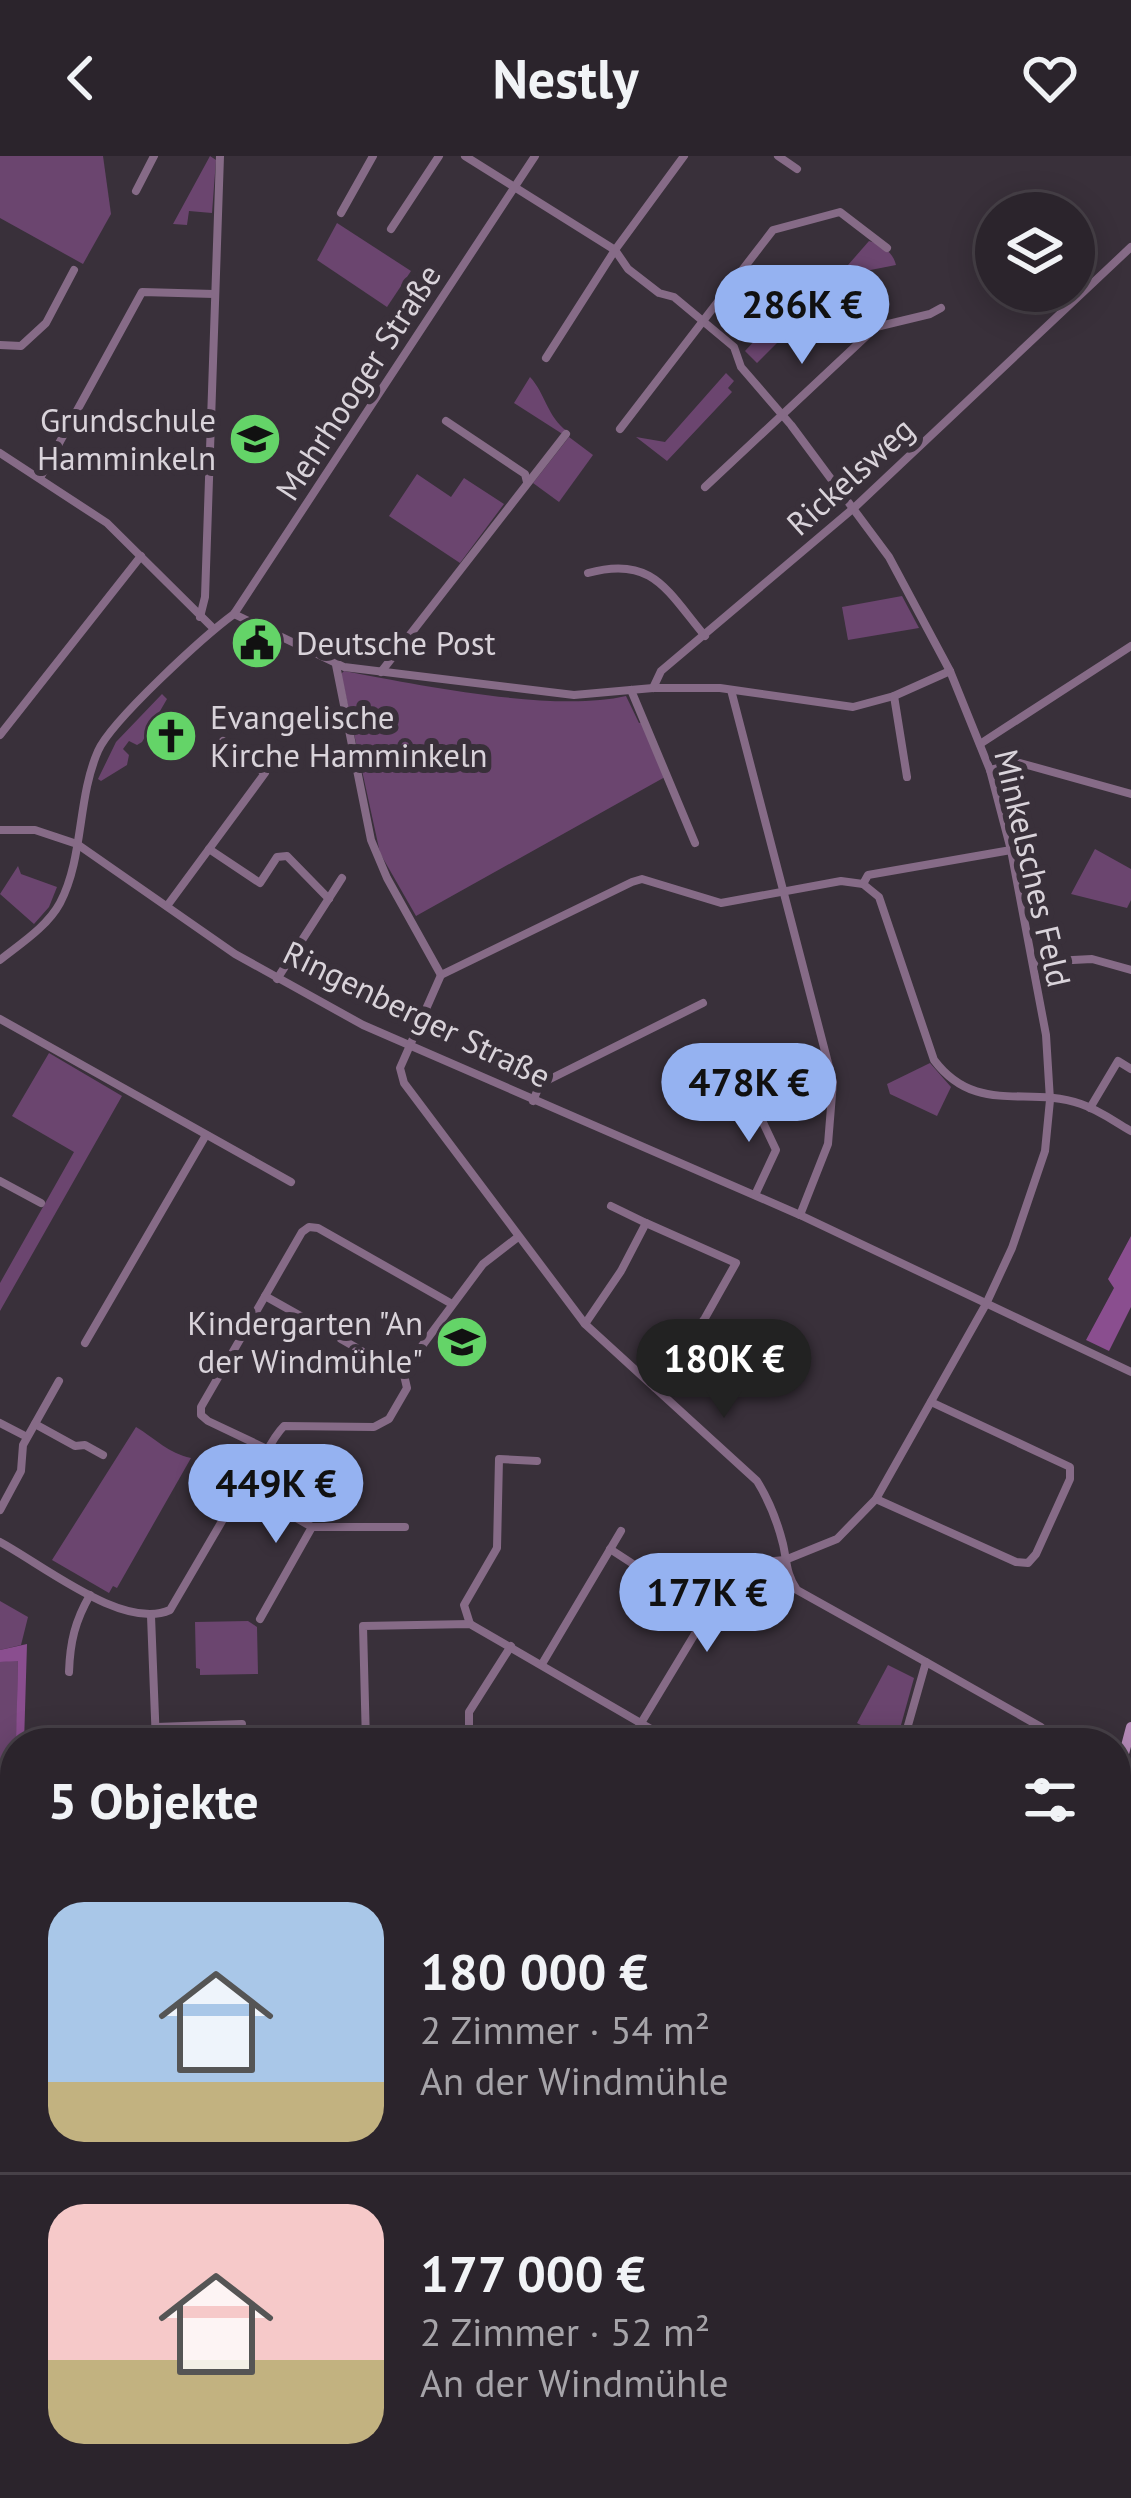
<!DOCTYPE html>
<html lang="de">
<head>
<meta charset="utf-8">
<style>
  :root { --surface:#2b242c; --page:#373038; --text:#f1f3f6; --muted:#a6a4a9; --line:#474148; --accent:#95b2f1 }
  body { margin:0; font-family:"PT Sans",sans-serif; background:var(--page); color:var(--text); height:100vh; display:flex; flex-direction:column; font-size:45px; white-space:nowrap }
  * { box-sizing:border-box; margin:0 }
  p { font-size:39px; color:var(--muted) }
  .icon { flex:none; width:66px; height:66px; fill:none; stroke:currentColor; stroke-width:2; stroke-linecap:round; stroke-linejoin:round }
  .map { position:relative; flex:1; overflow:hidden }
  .panel { position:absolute; left:0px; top:1572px; width:1131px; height:771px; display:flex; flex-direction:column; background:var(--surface); border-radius:48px 48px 0 0; box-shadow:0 6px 30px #0003,0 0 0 3px var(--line) }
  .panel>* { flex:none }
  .tools { position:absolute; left:975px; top:36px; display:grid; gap:24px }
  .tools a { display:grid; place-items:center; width:120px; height:120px; border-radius:50%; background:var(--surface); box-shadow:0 6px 30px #0003,0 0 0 3px var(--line); font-size:60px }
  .price { position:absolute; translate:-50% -102px; padding:0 27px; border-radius:42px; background:var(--accent); color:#111; font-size:39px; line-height:78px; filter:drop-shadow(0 3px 6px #0008) }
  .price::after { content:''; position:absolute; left:50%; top:72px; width:36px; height:27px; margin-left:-18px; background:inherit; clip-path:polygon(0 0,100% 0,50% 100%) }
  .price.on { background:#222; color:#fff }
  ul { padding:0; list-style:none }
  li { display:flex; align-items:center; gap:36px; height:300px; padding:0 48px }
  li+li { border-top:3px solid var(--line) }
  li span { display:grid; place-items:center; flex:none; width:336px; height:240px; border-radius:36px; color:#555 }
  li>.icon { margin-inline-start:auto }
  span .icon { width:144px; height:144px; fill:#fffc; stroke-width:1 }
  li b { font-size:51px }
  h2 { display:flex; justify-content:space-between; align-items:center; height:144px; padding:0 48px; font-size:51px }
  header { display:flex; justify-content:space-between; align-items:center; height:156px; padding:0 48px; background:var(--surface); font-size:54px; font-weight:700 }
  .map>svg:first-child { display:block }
</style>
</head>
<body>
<header><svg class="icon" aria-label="back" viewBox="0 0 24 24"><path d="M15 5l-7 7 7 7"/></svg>Nestly<svg class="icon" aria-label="heart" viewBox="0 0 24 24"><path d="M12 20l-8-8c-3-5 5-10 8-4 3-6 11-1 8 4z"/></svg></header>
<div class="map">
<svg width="1131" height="2342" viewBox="0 0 1131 2342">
  <rect width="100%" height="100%" fill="#39303a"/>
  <g fill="#6b456f">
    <path d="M0,0h103l8,58 -28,50 -83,-46z"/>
    <path d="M210,0l6,4 -4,53 -23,-2 -2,14 -14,-1z"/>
    <path d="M337,67l74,48 -24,36 -70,-47z"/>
    <path d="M869,85c12,3 24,11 27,24l-51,10 -88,88 -12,-12 73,-79 30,-7z"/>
    <path d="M726,217l8,8 -6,7 4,4 -65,69 -31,-24 29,5z"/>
    <path d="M530,221c15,16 18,41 37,54l-3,4 -50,-32z"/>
    <path d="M569,281l24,18 -34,47 -26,-19z"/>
    <path d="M417,318l34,23 13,-19 40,26 -44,59 -71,-47z"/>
    <path d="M902,440l17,32 -71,12 -6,-33z"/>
    <path d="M344,515c75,14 210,42 282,25l13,27 4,-1 22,55 -249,139 -36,-63 -39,-179z"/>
    <path d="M162,538l5,5 -25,43 -5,3 -8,-4 -6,8 6,6 -2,10 -26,16 -3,-2 18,-37z"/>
    <path d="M1095,693l36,20v31l-4,8 -56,-14z"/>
    <path d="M18,710l3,8 36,13 -8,20 -15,17 -34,-30z"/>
    <path d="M49,897l73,43 -122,215v-28l74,-131 -62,-36z"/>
    <path d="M930,907l21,24 -14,29 -47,-22 -3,-10z"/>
    <path d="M136,1271c20,12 32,26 55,31l-74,130 -4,-2 -4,7 -57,-33z"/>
    <path d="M0,1445l28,16 -7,28 -21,5z"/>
    <path d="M248,1465l9,6 1,47 -58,1v-6l-4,-1 -1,-46z"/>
    <path d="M18,1504l-3,182 -15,-5v-175z"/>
    <path d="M888,1509l26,13 -18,65 -39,-20z"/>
    <path d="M1131,1772v265l-15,-8v-254z"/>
    <path d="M779,2328h113l-41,14h-73z"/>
  </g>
  <g fill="#8a4e8f">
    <path d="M1131,1080v71l-22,44 -23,-11 28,-52 -6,-9z"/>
    <path d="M27,1488l-3,99h-8l2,-82 -18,1v-12z"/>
  </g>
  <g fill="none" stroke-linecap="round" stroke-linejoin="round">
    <g stroke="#866b87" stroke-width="8">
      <path d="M465,0l150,94 13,19 31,24 15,4 60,50 7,20 50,58 98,132 61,114 40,99 21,80 35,185 4,65 -5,51 -33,97 -26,56 -110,195 -39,40 -52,21 -21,2 -18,9 -27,23 -90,149"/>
      <path d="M778,0l19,13"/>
      <path d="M136,35l18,-35"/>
      <path d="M341,57l32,-57"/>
      <path d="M391,73l48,-73"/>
      <path d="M0,189l21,1 25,-23 28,-53"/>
      <path d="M546,202l69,-108 69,-94"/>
      <path d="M446,265l79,53 2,8"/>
      <path d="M620,273l153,-199 67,-18 47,36"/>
      <path d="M0,297l107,70 107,106"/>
      <path d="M40,322l102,-186 72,2"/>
      <path d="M705,331l171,-160 54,-13 11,-6"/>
      <path d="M588,417c65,-18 79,18 117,63"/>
      <path d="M234,458l110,53 230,28 79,-7h67l133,19 41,-11 56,-25"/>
      <path d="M200,461l5,-20 15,-441"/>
      <path d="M336,509l35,175 16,38 54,97"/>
      <path d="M381,516l185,-238"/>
      <path d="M653,532l8,-17 194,-164 276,-260"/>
      <path d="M631,534l64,153"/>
      <path d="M731,534l102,392 -5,62 -28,71"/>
      <path d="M894,540l13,81"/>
      <path d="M0,579l141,-179"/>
      <path d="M980,588l151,-98"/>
      <path d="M990,614l30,-7 111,31"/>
      <path d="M0,674h35l42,14 158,110 128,71 437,190 331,157"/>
      <path d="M209,693l51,34 17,-26 10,-1 42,43"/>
      <path d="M863,728l16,13 55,163c42,56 93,25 147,44 18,6 34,18 50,27"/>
      <path d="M167,750l98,-133 -42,-32"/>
      <path d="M0,804c20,-16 47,-33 60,-57 24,-46 17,-104 38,-152 13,-30 106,-115 136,-137l301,-458"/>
      <path d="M1034,806l58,-3 39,11"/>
      <path d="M277,823l65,-101"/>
      <path d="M0,863l291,163"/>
      <path d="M718,936l25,-12 33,70 -21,45"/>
      <path d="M533,945l7,-17 163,-81"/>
      <path d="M1090,952l28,-47 13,8"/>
      <path d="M0,1025l41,22"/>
      <path d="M611,1050l35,17"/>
      <path d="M265,1140l48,27"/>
      <path d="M585,1168l36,-53 25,-48 90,40 -31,55 -50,70"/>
      <path d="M341,1183l63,36"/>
      <path d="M85,1187l121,-208"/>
      <path d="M0,1267l27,14"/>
      <path d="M35,1268l40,22 10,-1 18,10"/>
      <path d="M267,1293l-59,-28 -7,-6v-8l101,-175 7,-5 9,1 134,76"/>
      <path d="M242,1331l70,40 -52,92"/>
      <path d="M876,1343l140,63 12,1 8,-9 34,-75v-12l-139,-65"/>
      <path d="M0,1354l21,-39 2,-26 36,-64"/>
      <path d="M312,1371h93"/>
      <path d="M0,1386c43,23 124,89 170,68l72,-123c20,-17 24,-43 42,-61l90,1 15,-8 18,-31 -3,-13 9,-17 70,-94 35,-27"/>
      <path d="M610,1393l63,41"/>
      <path d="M151,1460l5,127"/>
      <path d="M470,1468l-6,-19 33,-57 2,-89 38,2"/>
      <path d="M926,1506l-129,-72c-11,-16 -10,-28 -14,-46 -6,-24 -13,-42 -26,-63l-172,-157 -181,-241 -4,-15 41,-93 191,-93 10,-3 79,24 120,-22 22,3 5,-9 143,-25"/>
      <path d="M542,1508l79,-133"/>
      <path d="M69,1516c1,-30 6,-51 21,-77"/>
      <path d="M156,1571l86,-3"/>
      <path d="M66,1576l90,-1"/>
      <path d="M366,1584h103v-28l42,-66"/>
      <path d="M366,1587l-3,-117 107,-2 205,119"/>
      <path d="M903,1587l23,-81 115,65 1,16"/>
      <path d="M0,1852l15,2"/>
      <path d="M0,2218l15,2"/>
      <path d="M146,2332v-4"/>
    </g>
    <g stroke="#b489b7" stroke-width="10">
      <path d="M1116,1628l15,-57"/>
      <path d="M1116,2086l15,66"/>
    </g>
    <g stroke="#d7a0db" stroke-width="12">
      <path d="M0,1742l15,4"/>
      <path d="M1116,1752l15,-4"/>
    </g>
    <g stroke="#8f8890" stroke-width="8">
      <g id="rail">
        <path d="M0,1896l15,2"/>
        <path d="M0,1936l15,2"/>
        <path d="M1116,2055l15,3"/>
      </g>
    </g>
    <use href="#rail" stroke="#39303a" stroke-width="3" stroke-dasharray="9" stroke-linecap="butt"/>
  </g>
  <defs>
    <g id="school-disc" transform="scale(2.7)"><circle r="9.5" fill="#64d468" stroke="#39303a"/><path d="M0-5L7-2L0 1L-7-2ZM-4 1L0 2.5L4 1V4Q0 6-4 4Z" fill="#111"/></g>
    <g id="civic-disc" transform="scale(2.7)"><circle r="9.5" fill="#64d468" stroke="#39303a"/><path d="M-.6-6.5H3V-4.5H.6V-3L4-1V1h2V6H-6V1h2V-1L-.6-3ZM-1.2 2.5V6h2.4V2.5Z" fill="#111"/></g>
    <g id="church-disc" transform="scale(2.7)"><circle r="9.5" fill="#64d468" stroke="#39303a"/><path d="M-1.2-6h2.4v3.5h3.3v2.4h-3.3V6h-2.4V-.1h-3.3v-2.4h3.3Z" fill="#111"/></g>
  </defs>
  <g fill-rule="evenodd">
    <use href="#school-disc" x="255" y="283"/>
    <use href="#civic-disc" x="257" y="487"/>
    <use href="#church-disc" x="171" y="580"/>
    <use href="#school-disc" x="462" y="1186"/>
  </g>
  <g text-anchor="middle" stroke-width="12" stroke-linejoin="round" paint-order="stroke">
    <g font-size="33" fill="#d9d3da" stroke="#39303a">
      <text transform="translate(358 226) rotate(-57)" y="12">Mehrhooger Straße</text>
      <text transform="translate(850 320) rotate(-42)" y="12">Rickelsweg</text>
      <text transform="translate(1033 712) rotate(77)" y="12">Minkelsches Feld</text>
      <text transform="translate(417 858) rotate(26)" y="12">Ringenberger Straße</text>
    </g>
    <g font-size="33" fill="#d9d3da" stroke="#39303a" text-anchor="end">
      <text x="216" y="276">Grundschule<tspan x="216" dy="38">Hamminkeln</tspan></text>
      <text x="296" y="499" text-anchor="start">Deutsche Post</text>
      <text x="210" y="573" text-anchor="start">Evangelische<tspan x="210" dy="38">Kirche Hamminkeln</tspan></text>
      <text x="423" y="1179">Kindergarten "An<tspan x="423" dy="38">der Windmühle"</tspan></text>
    </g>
  </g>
</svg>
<div class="tools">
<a><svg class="icon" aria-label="layers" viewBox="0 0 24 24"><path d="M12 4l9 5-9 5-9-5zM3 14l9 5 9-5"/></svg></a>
</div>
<b class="price" style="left:802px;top:211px">286K €</b>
<b class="price" style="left:749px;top:989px">478K €</b>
<b class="price on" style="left:724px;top:1265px">180K €</b>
<b class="price" style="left:276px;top:1390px">449K €</b>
<b class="price" style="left:707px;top:1499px">177K €</b>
<section class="panel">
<h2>5 Objekte<svg class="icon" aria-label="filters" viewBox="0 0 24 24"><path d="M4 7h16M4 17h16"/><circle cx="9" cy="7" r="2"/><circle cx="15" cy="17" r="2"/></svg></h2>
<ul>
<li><span style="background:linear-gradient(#a9c7e8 75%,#c2b280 0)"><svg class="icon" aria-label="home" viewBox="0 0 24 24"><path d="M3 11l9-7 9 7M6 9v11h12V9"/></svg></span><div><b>180 000 €</b><p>2 Zimmer · 54 m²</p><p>An der Windmühle</p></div></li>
<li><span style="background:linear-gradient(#f6c9c9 65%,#c2b280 0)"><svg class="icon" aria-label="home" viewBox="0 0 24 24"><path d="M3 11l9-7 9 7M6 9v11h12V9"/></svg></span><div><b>177 000 €</b><p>2 Zimmer · 52 m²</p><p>An der Windmühle</p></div></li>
</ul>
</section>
</div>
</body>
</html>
